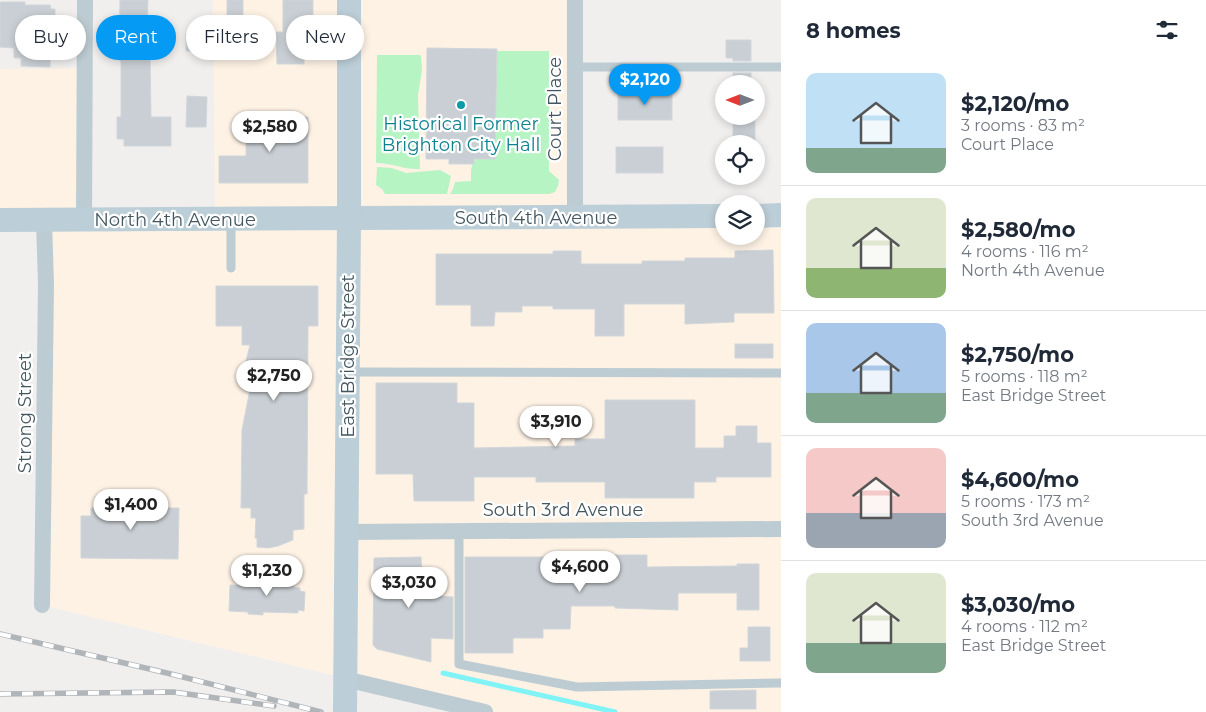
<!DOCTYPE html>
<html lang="en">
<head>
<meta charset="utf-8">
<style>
  :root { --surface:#fff; --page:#f6f6f7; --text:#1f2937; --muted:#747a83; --line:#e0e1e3; --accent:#059af4 }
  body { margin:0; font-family:Montserrat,sans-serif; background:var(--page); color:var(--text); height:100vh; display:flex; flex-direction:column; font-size:19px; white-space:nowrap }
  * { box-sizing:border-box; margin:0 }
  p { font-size:16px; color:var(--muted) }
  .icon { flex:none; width:28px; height:28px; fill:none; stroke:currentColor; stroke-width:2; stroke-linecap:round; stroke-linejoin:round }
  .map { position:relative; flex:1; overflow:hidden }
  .drawer { display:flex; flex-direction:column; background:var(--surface); width:425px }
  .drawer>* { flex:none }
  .hud { position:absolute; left:15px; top:15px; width:475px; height:45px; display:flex; gap:10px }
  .needle { width:32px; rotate:270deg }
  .buttons { position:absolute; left:715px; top:75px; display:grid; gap:10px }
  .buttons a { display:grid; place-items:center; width:50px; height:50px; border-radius:50%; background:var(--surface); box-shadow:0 2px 8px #0003; font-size:25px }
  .price { position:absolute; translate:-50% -42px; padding:0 11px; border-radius:18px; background:#fff; color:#222; font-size:16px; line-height:32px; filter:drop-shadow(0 1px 2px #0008) }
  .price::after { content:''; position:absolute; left:50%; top:30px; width:15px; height:11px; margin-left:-8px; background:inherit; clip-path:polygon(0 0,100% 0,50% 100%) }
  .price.selected { background:var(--accent); color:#fff }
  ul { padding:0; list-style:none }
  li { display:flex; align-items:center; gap:15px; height:125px; padding:0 25px }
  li+li { border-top:1px solid var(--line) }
  li span { display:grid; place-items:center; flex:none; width:140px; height:100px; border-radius:10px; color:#555 }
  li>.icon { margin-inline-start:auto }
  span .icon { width:60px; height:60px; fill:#fffc; stroke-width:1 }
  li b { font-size:21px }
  h2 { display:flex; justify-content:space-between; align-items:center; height:60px; padding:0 25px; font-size:21px }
  .tag { padding:0 18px; border-radius:22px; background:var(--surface); box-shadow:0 2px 8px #0003; font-size:18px; line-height:45px }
  .tag.selected { background:var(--accent); color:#fff }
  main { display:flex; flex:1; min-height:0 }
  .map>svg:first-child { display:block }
</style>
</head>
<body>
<main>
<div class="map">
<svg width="781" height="712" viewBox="0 0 781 712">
  <rect width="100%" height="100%" fill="#f1eeee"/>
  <path fill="#fef2e5" d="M213,0h362v218l149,-2v20h32v-20l25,-1v497h-296l-443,-107 2,-384 -44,-1v-151l84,-1v152l131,-1z"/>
  <g fill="#b7f4c3">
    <path d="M497,51h52v120l10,9 -1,6 -3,6 -6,2h-99l3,-5 2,-7 16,-1v-11l3,-11h21z"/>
    <path d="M377,55h43l1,1 1,14 -4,25 2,74c-15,1 -28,-6 -44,-6z"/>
    <path d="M377,167l15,1 14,5 34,-3 11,6 -4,18h-62l-3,-5 -6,-4z"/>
  </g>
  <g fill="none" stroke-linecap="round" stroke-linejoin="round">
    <path stroke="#7ff3f5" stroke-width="5" d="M443,673l172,39"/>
  </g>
  <g fill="#c9cfd4" stroke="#d1d6da">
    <path d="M120,0h28l-1,31h3v8h6v14h-6l1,64h20v29h-47v-7h-7v-22h4v-56l-2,-1z"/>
    <rect x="227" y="0" width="16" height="24"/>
    <path d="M283,0h30v22h-4v27h-5v15h-27l-1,-32h7z"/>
    <path d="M0,2h25v3h25l1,4h4v13h-4l-1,45 -29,-1v-8h-7v-10l-14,-1z"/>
    <path d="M186,34h18l-1,17h-17z"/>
    <path d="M726,40h25v21h-18v-3h-7z"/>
    <path d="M427,48l70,1 -2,110h-21v5h-25v-5h-23z"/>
    <rect x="733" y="73" width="18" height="11"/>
    <rect x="618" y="93" width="54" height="27"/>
    <path d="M187,96l20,1 -1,30h-20z"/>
    <rect x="733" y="116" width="22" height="28"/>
    <path d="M246,117h62v66h-89v-27h27z"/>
    <rect x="616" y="147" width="47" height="26"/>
    <path d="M773,250l1,63h-40v9l-49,2v-20h-61v32h-29v-27h-42v-3h-31v6h-27l-1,14h-23v-21h-35v-51h117v-3h28v13h61v-3h43v-3h50v-7z"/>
    <path d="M216,286h102v40h-10l-1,168h-3v35l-11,1v10l-15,6 -10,2 -11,-1v-9h-2l1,-20h-5v-10h-10l1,-78 11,-56 -8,-9 5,-20h-8v-19h-26z"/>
    <rect x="735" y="344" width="38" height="14"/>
    <path d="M376,383h81v20h17v45l101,-2v-7h30v-39h90v48h29v-12h12v-10h21v17h14v34h-55v5h-22v16h-89v-16h-69v-5h-62v24h-60l-1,-27h-37z"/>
    <path d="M101,501h63v7h15l-1,51 -97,-1v-42h10v-8h10z"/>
    <path d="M615,555h32v12l90,-1v-2h22v46h-22v-17h-59v17l-63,-2v-2h-44l-1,23h-27v9h-30v15h-48v-96h106v8h44z"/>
    <path d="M421,557l1,19h16v20l15,1v42l-22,-1v24l-54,-13 -4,-4 1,-87z"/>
    <path d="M252,578l42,2 -1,7 7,1v3l5,1 -1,19 -6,-1v3l-35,-1v3l-15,-1v-2l-19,-1 1,-26 21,1z"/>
    <path d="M748,627h22v34h-30v-13h8z"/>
    <path d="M756,690v19h-46v-18z"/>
  </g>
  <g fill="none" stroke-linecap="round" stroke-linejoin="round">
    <g stroke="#bdccd2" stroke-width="9">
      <path d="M575,67h206"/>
      <path d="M231,221v47"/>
      <path d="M348,372l433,1"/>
      <path d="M459,531v133l118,23 204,-4"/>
    </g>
    <g stroke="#bdccd2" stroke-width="16">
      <path d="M575,218v-218"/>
      <path d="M84,220l1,-220"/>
      <path d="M346,532l435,-3"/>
      <path d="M42,605l4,-321 -2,-63"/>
      <path d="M345,679l140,33"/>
    </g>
    <g stroke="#bcced7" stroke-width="24">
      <path d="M756,216l25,-1"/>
      <path d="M0,220l724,-4"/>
      <path d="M345,712l4,-493v-219"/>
    </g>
    <g stroke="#afb5b9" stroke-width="5.5">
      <g id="rail">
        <path d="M0,634l171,40 150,38"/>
        <path d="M0,694l173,-2 101,14"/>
      </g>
    </g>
    <use href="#rail" stroke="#fff" stroke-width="4" stroke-dasharray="11" stroke-linecap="butt"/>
  </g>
  <circle fill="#0f9aa8" stroke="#fff" stroke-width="2" cx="461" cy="105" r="5"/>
  <g text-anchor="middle" stroke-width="4.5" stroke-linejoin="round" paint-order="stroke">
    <g font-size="18" fill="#44565e" stroke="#fff">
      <text transform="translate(555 109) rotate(-90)" y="6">Court Place</text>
      <text x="536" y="224">South 4th Avenue</text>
      <text x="175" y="226">North 4th Avenue</text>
      <text transform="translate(348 356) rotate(-90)" y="6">East Bridge Street</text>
      <text transform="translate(25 413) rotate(-90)" y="6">Strong Street</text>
      <text x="563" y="516">South 3rd Avenue</text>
    </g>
    <g font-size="18" fill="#0d838f" stroke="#fff">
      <text x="461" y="130">Historical Former<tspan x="461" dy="21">Brighton City Hall</tspan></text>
    </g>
  </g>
</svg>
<div class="buttons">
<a><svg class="needle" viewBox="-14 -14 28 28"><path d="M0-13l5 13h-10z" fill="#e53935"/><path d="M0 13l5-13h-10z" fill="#747a83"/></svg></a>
<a><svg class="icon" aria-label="locate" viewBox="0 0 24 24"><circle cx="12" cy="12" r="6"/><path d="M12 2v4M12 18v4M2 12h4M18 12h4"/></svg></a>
<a><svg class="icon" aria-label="layers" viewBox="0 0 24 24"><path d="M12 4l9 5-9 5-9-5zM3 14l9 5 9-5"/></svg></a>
</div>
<b class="price selected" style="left:645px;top:106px">$2,120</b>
<b class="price" style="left:270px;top:153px">$2,580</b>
<b class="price" style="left:274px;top:402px">$2,750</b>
<b class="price" style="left:556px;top:448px">$3,910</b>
<b class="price" style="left:131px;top:531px">$1,400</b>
<b class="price" style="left:580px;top:593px">$4,600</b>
<b class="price" style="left:267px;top:597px">$1,230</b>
<b class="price" style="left:409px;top:609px">$3,030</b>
<div class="hud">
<a class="tag">Buy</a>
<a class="tag selected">Rent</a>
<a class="tag">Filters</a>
<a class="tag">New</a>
</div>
</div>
<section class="drawer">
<h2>8 homes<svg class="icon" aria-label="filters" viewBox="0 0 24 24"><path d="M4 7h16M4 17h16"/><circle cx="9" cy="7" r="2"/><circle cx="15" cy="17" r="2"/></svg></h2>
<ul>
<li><span style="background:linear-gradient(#bfe0f5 75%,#7fa58c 0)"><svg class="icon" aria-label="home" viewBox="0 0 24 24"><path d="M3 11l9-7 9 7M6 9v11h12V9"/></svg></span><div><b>$2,120/mo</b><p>3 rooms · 83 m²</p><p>Court Place</p></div></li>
<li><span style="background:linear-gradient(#dfe7d0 70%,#8fb573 0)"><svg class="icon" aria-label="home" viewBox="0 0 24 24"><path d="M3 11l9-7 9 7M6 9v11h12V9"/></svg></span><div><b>$2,580/mo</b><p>4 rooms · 116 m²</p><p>North 4th Avenue</p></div></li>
<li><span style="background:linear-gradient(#a9c7e8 70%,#7fa58c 0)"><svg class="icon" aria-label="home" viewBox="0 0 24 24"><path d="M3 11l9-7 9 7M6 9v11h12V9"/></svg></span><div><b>$2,750/mo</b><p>5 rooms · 118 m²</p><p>East Bridge Street</p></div></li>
<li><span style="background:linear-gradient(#f6c9c9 65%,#9aa5b1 0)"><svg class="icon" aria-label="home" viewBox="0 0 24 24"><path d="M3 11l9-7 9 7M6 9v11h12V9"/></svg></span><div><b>$4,600/mo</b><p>5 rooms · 173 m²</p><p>South 3rd Avenue</p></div></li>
<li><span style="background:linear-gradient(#dfe7d0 70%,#7fa58c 0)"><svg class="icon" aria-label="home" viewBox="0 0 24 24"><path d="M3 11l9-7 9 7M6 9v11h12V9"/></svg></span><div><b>$3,030/mo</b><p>4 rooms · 112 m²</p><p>East Bridge Street</p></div></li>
</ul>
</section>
</main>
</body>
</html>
